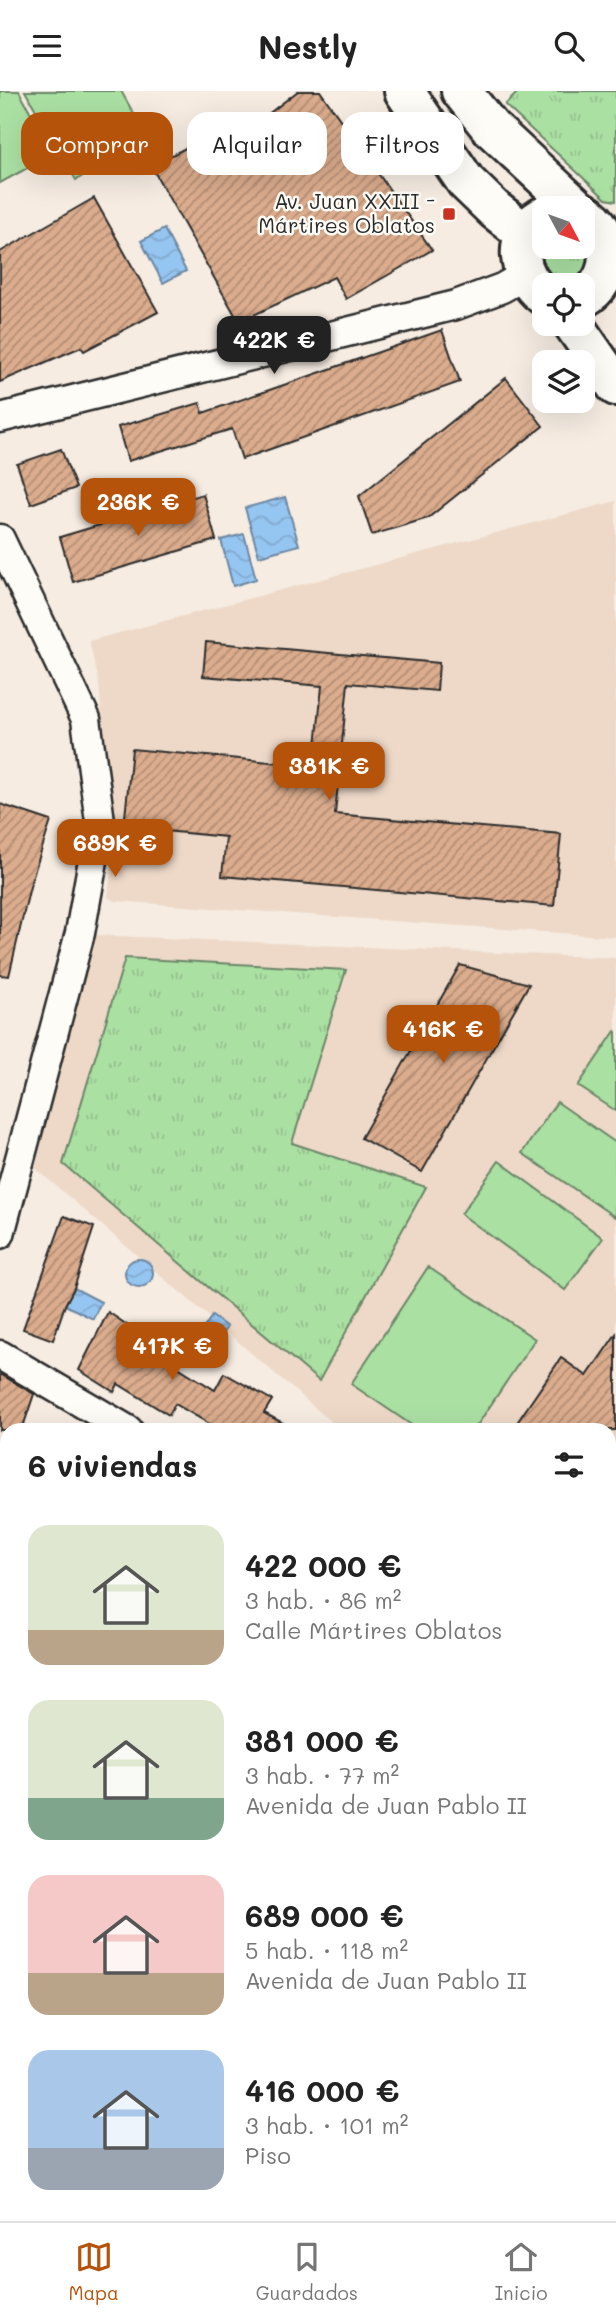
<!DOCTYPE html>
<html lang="es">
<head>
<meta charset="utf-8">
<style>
  :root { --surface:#fff; --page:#f6f6f6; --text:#222; --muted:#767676; --line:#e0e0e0; --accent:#b45309 }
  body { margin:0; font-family:Mali,sans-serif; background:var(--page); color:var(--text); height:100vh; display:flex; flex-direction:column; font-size:26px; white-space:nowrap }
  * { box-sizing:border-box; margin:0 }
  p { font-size:23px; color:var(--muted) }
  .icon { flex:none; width:38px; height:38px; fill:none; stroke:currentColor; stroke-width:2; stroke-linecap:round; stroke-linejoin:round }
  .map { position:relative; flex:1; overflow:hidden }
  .side { position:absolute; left:0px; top:1332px; width:616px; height:800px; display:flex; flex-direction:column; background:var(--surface); border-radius:21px 21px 0 0; box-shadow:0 7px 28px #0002 }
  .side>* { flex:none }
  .hud { position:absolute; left:21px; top:21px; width:574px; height:63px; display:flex; gap:14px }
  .needle { width:46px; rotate:131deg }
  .buttons { position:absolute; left:532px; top:105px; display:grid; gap:14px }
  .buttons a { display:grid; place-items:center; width:63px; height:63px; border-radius:14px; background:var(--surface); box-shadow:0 7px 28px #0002; font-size:35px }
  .price { position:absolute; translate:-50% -60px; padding:0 16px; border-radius:14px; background:var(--accent); color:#fff; font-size:23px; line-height:46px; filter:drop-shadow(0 2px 4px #0008) }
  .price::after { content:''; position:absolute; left:50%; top:42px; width:21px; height:16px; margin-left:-10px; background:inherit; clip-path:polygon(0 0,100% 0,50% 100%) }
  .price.active { background:#222; color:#fff }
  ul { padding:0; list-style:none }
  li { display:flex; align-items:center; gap:21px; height:175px; padding:0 28px }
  li span { display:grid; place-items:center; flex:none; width:196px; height:140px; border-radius:21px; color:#555 }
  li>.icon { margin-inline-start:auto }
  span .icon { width:84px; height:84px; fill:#fffc; stroke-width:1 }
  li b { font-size:30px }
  h2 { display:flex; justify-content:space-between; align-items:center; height:84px; padding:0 28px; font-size:30px }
  .pill { padding:0 24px; border-radius:21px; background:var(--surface); box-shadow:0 7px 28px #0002; font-size:24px; line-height:63px }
  .pill.active { background:var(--accent); color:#fff }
  header { display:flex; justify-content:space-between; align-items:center; height:91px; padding:0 28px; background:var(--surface); font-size:32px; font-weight:700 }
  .tab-bar { display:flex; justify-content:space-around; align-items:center; height:98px; border-top:2px solid var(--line); background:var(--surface); font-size:19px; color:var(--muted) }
  .tab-bar a { display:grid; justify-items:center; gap:4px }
  .tab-bar .active { color:var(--accent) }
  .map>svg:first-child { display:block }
</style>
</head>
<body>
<header><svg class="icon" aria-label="menu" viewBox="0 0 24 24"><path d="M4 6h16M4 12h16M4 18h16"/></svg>Nestly<svg class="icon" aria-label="search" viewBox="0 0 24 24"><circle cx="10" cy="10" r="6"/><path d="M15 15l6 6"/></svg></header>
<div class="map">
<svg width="616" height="2130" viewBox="0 0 616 2130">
  <defs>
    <pattern id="park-tufts" width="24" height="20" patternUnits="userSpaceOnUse" patternTransform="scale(1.75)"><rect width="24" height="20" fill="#abe0a3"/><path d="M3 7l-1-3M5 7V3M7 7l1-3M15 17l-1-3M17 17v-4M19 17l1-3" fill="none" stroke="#93c08c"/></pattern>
    <pattern id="water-waves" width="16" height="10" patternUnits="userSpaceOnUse" patternTransform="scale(1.75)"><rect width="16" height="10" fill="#95c5f1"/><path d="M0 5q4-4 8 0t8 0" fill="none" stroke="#81a9cf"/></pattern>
    <pattern id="building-hatch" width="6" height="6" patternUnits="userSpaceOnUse" patternTransform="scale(1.75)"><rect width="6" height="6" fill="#dbac8d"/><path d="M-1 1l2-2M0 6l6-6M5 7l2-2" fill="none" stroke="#b28c73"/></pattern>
  </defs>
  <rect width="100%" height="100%" fill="#f6ece2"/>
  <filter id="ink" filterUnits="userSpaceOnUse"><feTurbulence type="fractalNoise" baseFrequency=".0143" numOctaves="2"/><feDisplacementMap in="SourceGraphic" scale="14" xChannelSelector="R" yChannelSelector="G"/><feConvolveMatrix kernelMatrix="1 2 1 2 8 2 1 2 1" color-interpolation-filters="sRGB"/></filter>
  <g filter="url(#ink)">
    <g fill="#eed9c8">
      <path d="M616,410v436l-501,-36 -7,-4 4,-37 -13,-178 -10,-41z"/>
      <path d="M94,844l522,23v679l-7,-5v-202h-268l-306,-262z"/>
    </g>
    <g fill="url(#park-tufts)" stroke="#6b8667" stroke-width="2">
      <path d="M519,0h97v110l-10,-2 -101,-94z"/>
      <path d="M583,132l16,15 -16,47h-39l-14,-20 14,-39v21h39z"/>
      <path d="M125,867l221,12 -54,173 134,44 -107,194 -256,-217z"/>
      <path d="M616,1753v377h-247l3,-6h237v-363z"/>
    </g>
    <g fill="#abe0a3" stroke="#6b8667" stroke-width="2">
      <path d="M0,0h19l34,63 -53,29z"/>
      <path d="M25,0h96l27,48 -72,41z"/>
      <path d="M615,940l1,1v79l-38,-25z"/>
      <path d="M557,1011l59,41 -1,74 -93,-64z"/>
      <path d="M499,1070l104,77 -38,52 -104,-76z"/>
      <path d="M428,1176l107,72 -61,91h-55l-68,-46z"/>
    </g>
    <g fill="url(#water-waves)" stroke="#6b87a2" stroke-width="2">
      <path d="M164,138l22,42 -23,12 -22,-42z"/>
      <path d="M285,406l14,48 -40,11 -14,-48z"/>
      <path d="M244,443l12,45 -23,7 -12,-46z"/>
      <circle cx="139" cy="1182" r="14"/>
      <path d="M74,1197l27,14 -8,17 -28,-14z"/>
      <path d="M212,1225l15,11 -21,30 -15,-11z"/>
    </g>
    <g fill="url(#building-hatch)" stroke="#2b2b2b" stroke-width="2">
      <path d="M298,0h22l112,159 -86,49 -12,-22 -95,45 -88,-156 84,-44 6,13z"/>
      <path d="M94,107l64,114 -74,39 -3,-4 -81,35v-130z"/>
      <path d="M442,239l18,52 -218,77 -10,-30 -104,32 -10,-34 82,-24 3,10z"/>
      <path d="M506,287l37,48 -115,92 -56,17 -13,-39z"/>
      <path d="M61,358l15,39 -45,16 -14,-40z"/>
      <path d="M203,403l13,46 -143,42 -13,-45z"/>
      <path d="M206,551l233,21 -2,28 -89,-8 -13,131 226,20 -7,72 -332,-30 4,-39 -102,-10 8,-78 182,17 8,-80 -119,-10z"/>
      <path d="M0,713l51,17 -20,61 -22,94 -9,-1z"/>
      <path d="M460,874l69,19 -107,188 -61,-34z"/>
      <path d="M64,1125l30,11 -20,61 -9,17 -12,35 -30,-11z"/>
      <path d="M108,1221l37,25 -4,7 74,46 9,-17 48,27 -8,13 32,17h-76l-45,-26 -6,11 -51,-31 -4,8 -35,-22z"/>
      <path d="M616,1243v96h-104l49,-72 26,18z"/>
      <path d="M0,1283l34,20 -12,36h-22z"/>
    </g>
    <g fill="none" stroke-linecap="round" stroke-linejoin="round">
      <g stroke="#2b2b2b" stroke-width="33">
        <g id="minor">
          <path d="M0,327l456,-113 46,-17 23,-13"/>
          <path d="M0,448l86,180 14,102 -20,112 -80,301"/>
          <path d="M0,1264l128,75"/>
          <path d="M0,1644l7,5"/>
          <path d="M609,1645l7,5"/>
          <path d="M0,1866l7,5"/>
        </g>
      </g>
      <g stroke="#2b2b2b" stroke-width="44">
        <g id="secondary">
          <path d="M404,0l62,91 29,28 31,24"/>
          <path d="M461,0l30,37 86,80"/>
          <path d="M583,121c33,19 33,69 0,86"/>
          <path d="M542,126c-32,19 -25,58 2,79"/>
          <path d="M573,233l43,62"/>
          <path d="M609,1730l7,-7"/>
          <path d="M350,2130l2,-6"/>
        </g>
      </g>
      <use href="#minor" stroke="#fdfcf7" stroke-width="28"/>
      <use href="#secondary" stroke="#fdfcf7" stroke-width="38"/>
    </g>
  </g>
  <rect fill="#c8321e" stroke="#fdfcf7" stroke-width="2.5" x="442" y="116" width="14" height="14" rx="3.5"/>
  <g text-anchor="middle" stroke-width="5" stroke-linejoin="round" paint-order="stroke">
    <g font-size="21" fill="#2b2b2b" stroke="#fdfcf7" text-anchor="end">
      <text x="435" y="118">Av. Juan XXIII -<tspan x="435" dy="24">Mártires Oblatos</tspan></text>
    </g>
  </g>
</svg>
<div class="buttons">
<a><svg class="needle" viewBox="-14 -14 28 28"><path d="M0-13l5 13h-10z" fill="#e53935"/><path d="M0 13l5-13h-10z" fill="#767676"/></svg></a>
<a><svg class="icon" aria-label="locate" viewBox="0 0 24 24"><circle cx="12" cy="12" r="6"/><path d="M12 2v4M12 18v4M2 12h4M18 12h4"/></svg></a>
<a><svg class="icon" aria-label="layers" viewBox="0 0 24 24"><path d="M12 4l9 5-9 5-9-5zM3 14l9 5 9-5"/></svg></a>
</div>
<b class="price active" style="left:274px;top:285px">422K €</b>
<b class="price" style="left:138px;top:447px">236K €</b>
<b class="price" style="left:329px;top:711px">381K €</b>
<b class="price" style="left:115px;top:788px">689K €</b>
<b class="price" style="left:443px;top:974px">416K €</b>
<b class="price" style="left:172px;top:1291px">417K €</b>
<div class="hud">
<a class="pill active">Comprar</a>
<a class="pill">Alquilar</a>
<a class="pill">Filtros</a>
</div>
<section class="side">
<h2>6 viviendas<svg class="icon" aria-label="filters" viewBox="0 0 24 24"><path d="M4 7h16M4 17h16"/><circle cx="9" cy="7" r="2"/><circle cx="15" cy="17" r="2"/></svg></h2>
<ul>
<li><span style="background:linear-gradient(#dfe7d0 75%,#b9a48a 0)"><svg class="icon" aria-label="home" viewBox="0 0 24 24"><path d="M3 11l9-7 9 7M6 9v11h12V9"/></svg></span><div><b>422 000 €</b><p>3 hab. · 86 m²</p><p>Calle Mártires Oblatos</p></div></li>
<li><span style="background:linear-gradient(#dfe7d0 70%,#7fa58c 0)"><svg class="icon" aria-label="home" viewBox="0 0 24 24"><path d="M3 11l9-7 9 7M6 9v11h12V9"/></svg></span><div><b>381 000 €</b><p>3 hab. · 77 m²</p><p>Avenida de Juan Pablo II</p></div></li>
<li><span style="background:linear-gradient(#f6c9c9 70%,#b9a48a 0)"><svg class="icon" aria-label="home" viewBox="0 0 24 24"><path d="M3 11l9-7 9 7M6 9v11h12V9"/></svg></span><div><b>689 000 €</b><p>5 hab. · 118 m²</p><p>Avenida de Juan Pablo II</p></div></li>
<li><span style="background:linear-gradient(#a9c7e8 70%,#9aa5b1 0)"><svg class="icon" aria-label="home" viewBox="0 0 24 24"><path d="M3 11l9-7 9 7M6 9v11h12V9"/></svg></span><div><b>416 000 €</b><p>3 hab. · 101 m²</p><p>Piso</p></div></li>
</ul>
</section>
</div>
<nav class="tab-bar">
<a class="active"><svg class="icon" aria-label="map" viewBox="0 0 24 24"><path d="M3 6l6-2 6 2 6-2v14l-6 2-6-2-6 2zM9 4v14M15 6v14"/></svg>Mapa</a>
<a><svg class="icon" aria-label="saved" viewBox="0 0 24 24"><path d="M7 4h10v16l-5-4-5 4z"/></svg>Guardados</a>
<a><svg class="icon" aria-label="home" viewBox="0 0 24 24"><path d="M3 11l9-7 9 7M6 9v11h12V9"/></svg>Inicio</a>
</nav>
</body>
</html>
